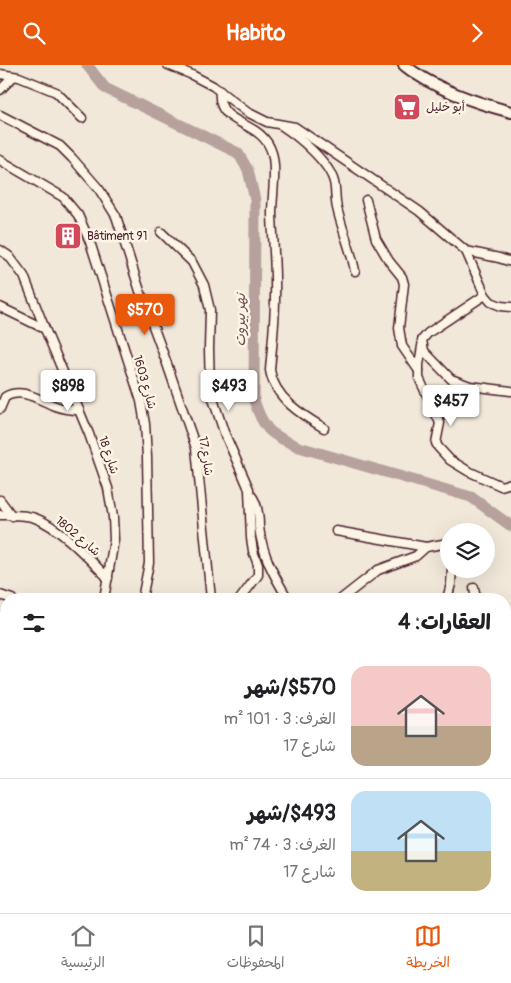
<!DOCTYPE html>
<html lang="ar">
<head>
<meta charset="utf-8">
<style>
  :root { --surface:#fff; --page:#f2f2f2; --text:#202124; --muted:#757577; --line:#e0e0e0; --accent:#ea580c }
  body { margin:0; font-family:Pangolin,"Playpen Sans Arabic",sans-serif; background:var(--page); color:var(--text); direction:rtl; height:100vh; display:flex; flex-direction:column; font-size:19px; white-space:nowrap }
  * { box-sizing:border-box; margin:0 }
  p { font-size:16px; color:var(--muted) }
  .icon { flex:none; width:28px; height:28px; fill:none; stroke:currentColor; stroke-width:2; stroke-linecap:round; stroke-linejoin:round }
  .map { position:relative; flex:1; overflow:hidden; direction:ltr }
  .details { position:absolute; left:0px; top:528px; width:511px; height:321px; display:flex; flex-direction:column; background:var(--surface); border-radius:20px 20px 0 0; box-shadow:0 5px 20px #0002; direction:rtl }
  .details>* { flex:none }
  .fabs { position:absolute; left:440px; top:458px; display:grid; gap:10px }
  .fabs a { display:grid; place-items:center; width:55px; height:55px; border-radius:50%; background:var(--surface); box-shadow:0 5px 20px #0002; font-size:25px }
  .price { position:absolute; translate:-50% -42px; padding:0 11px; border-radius:5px; background:#fff; color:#222; font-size:16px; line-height:32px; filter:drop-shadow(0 1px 2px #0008) }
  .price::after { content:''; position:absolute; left:50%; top:30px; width:15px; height:11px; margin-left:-8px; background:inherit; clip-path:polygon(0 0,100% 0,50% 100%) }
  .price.current { background:var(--accent); color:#fff }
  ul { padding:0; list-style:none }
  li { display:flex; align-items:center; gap:15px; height:125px; padding:0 20px }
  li+li { border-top:1px solid var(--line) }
  li span { display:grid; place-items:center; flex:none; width:140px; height:100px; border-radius:15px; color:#555 }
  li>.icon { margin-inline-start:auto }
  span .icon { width:60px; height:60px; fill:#fffc; stroke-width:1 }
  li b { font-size:21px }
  h2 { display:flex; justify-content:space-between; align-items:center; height:60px; padding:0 20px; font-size:21px }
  header { display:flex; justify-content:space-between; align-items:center; height:65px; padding:0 20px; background:var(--accent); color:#fff; font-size:22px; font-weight:700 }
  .tabs { display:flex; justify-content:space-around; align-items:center; height:70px; border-top:1px solid var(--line); background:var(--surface); font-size:14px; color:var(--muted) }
  .tabs a { display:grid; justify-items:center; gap:2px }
  .tabs .current { color:var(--accent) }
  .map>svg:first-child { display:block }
</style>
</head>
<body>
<header><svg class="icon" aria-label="forward" viewBox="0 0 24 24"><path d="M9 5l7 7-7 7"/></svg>Habito<svg class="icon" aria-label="search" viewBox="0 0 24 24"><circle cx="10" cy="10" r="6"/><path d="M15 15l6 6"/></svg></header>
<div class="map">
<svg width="511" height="848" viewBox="0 0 511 848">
  <rect width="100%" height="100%" fill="#f1e8da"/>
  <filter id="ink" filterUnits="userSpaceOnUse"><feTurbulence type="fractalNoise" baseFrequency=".02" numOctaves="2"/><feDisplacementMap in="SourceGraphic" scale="10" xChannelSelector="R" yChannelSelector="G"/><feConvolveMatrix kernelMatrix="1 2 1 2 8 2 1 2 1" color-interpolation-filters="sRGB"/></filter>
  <g filter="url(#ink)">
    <path fill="#d8cac0" stroke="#917476" d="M0,545l6,2 -1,17 -5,-1z"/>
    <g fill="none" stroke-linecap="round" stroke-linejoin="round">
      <path stroke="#b6a19c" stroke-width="11" d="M87,0l18,23 133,65 10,17 7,30 -1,200c10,32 17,34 45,47l172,50 40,29"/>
      <g stroke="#4a1f2b" stroke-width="11">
        <g id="street">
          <path d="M168,0l22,9 23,12 34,26 20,10 28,5 124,84 47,40 19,44 6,7 10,4 10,1"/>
          <path d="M0,9l19,3 37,15 26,26"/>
          <path d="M0,25l13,-13"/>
          <path d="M220,26c-4,37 42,27 52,62 5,17 0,43 0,61 1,28 4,56 3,84 0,24 -3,48 -5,72 4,28 32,45 54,58"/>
          <path d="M0,50l60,31 12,12 27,31 17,27 24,75 26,70 30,87 15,151"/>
          <path d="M282,61c17,11 47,36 52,56 2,8 1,18 3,26 5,22 14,41 18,63"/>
          <path d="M0,95l63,37 15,18 12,27 51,159 4,23 2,33 2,106 -7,36"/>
          <path d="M366,135l10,39 13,22 13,16 2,7 -5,44 3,18 17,25"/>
          <path d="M161,167l31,30 12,23 6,25 -1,39 1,41 14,42 25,57 2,49 2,13 5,14v10l-18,24"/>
          <path d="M0,185l9,6 15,20 21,53 44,105 19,54 5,29 1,23 -10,59"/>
          <path d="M466,186l33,7 12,4"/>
          <path d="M485,230l-57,38 -6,7 2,11 27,28 19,7 41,5"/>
          <path d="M0,242l45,22"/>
          <path d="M422,281l-3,19v13l21,45 -4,20 2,4 12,13 18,11 33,15 10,-3"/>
          <path d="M0,344l5,-12c17,-10 34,3 50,9 8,3 16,4 24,4"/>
          <path d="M250,429c8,8 9,23 9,33 3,27 15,49 29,72"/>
          <path d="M0,435l12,16"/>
          <path d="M0,450c12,0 24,-1 35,3 25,9 55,42 73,60"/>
          <path d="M336,466l90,16"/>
          <path d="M474,523l2,11"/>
          <path d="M0,530l12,4"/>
          <path d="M341,534l37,-29 38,-14 10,-9 22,-4"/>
          <path d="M447,534l4,-15 1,-15"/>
          <path d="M505,621l6,-2"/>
          <path d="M0,674l6,-2"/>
          <path d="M505,723l6,-2"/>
          <path d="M505,774l6,-2"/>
          <path d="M505,822l6,1"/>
          <path d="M21,842l1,6"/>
          <path d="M95,842l13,6"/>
          <path d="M114,842l2,6"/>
          <path d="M215,842l8,6"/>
          <path d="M375,842l2,6"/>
          <path d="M308,846l7,-4"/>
        </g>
      </g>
      <g stroke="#4a1f2b" stroke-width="14">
        <g id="secondary">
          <path d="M404,0c30,24 70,37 107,47"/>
          <path d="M0,607l6,-1"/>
          <path d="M0,618l6,-1"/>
          <path d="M505,678l6,-3"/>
          <path d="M246,842l3,6"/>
          <path d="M439,842l16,6"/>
          <path d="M414,848l15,-6"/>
        </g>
      </g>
      <use href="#street" stroke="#fcf5e5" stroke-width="8"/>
      <use href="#secondary" stroke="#fcf5e5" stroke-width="10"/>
    </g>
  </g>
  <defs>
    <g id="supermarket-square" transform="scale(1.4375)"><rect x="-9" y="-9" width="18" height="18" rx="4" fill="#d1495b" stroke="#fcf5e5"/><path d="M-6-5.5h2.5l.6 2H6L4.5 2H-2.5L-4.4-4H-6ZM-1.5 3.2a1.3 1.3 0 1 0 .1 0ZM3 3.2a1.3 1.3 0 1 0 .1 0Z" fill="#fff"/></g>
    <g id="building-square" transform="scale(1.4375)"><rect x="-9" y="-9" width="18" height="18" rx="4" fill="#d1495b" stroke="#fcf5e5"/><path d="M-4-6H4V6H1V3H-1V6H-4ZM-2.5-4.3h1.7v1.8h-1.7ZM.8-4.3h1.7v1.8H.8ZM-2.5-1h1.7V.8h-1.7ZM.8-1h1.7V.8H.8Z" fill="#fff"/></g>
  </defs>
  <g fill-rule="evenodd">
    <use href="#supermarket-square" x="407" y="42"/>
    <use href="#building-square" x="68" y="171"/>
  </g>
  <g text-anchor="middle" stroke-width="5" stroke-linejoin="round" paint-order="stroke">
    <g font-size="12" fill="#4a1f2b" stroke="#fcf5e5" text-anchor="start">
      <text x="426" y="46">أبو خليل</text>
      <text x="87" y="175">Bâtiment 91</text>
    </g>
    <g font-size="12" fill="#4a1f2b" stroke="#fcf5e5">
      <text transform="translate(145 317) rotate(74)" y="4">شارع 1603</text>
      <text transform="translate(109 390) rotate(71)" y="4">شارع 18</text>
      <text transform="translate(206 391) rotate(81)" y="4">شارع 17</text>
      <text transform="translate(78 471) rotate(40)" y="4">شارع 1802</text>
    </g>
    <g font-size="14" font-style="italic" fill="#704c53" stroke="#fcf5e5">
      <text transform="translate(240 255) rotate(-90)" y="5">نهر بيروت</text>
    </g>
  </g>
</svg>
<div class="fabs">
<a><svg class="icon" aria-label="layers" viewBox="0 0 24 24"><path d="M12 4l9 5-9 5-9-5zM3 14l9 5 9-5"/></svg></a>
</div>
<b class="price current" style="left:145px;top:271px">$570</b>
<b class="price" style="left:68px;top:347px">$898</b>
<b class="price" style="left:229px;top:347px">$493</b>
<b class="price" style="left:451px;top:362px">$457</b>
<section class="details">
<h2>العقارات: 4<svg class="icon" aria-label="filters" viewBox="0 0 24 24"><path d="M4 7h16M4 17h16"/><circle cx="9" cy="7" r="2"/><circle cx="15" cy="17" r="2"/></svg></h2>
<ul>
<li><span style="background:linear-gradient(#f6c9c9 60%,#b9a48a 0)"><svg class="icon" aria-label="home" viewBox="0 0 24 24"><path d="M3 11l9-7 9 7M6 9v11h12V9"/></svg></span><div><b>$570/شهر</b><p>الغرف: 3 · 101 m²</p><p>شارع 17</p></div></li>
<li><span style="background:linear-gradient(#bfe0f5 60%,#c2b280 0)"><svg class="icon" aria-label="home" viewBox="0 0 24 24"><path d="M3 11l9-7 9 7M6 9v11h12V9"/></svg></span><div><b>$493/شهر</b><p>الغرف: 3 · 74 m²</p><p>شارع 17</p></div></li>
</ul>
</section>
</div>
<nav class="tabs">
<a class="current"><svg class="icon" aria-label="map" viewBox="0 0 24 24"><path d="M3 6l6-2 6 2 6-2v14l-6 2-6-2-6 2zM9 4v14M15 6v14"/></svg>الخريطة</a>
<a><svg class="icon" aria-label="saved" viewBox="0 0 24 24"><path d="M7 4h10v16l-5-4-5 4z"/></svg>المحفوظات</a>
<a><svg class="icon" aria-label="home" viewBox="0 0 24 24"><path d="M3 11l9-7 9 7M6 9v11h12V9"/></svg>الرئيسية</a>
</nav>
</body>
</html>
